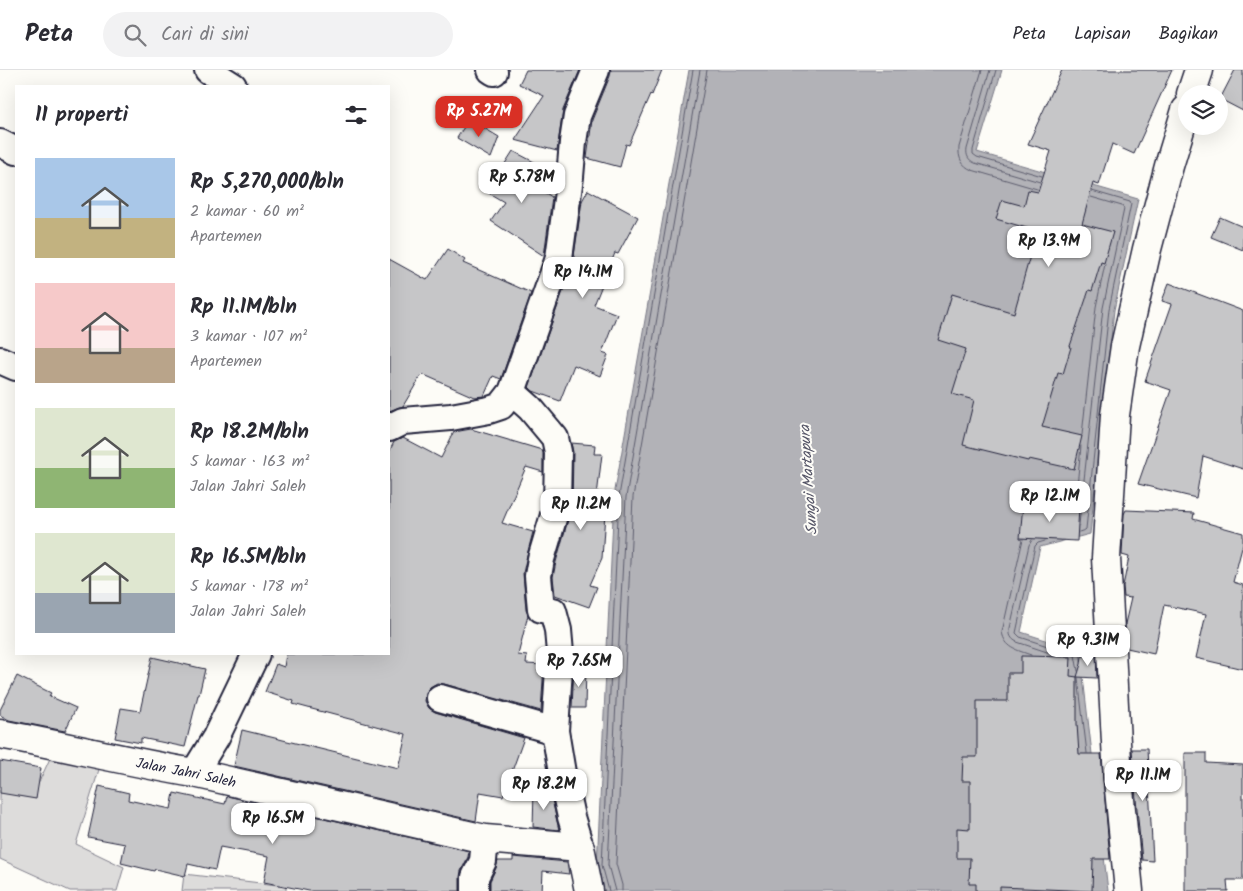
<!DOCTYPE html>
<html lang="id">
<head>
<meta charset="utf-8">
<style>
  :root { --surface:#fff; --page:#f2f2f3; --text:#2b2b33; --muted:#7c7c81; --line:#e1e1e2; --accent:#d93025 }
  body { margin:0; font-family:Kalam,sans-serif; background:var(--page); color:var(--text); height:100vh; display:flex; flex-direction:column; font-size:19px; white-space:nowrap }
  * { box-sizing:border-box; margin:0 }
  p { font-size:16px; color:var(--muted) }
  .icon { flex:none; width:28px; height:28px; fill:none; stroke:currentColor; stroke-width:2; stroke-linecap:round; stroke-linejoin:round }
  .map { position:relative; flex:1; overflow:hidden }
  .drawer { position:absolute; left:15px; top:15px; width:375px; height:570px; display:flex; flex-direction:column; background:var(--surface); border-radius:0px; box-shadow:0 5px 20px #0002 }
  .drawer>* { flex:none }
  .buttons { position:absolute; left:1178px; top:15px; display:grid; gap:10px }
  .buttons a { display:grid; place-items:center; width:50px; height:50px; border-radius:50%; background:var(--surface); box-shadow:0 5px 20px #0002; font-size:25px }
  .price { position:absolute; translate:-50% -42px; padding:0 11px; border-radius:10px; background:#fff; color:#222; font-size:16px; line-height:32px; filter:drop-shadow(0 1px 2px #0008) }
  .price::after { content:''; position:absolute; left:50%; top:30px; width:15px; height:11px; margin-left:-8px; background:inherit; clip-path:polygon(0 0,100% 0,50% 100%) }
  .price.selected { background:var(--accent); color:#fff }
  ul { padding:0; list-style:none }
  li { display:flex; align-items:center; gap:15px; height:125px; padding:0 20px }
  li span { display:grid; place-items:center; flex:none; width:140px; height:100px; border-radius:0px; color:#555 }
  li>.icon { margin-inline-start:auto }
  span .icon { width:60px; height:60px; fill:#fffc; stroke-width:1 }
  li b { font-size:21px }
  h2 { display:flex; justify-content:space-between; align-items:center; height:60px; padding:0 20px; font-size:21px }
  header { display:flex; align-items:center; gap:30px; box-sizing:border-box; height:70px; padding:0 25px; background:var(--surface); border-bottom:1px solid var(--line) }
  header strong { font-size:24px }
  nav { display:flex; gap:28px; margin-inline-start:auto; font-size:18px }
  .search { width:350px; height:45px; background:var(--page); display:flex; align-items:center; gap:12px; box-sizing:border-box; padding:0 18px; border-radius:28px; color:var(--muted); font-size:19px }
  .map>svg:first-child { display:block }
</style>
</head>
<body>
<header>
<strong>Peta</strong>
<div class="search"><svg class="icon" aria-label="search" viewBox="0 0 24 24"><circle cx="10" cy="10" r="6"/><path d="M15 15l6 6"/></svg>Cari di sini</div>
<nav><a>Peta</a><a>Lapisan</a><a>Bagikan</a></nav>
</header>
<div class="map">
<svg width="1243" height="821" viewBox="0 0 1243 821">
  <rect width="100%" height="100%" fill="#fdfcf7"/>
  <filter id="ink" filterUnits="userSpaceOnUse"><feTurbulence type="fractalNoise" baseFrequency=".02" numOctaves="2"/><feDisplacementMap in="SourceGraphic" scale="10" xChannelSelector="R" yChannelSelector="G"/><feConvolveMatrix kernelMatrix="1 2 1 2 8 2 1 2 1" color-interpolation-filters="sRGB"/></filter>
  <g filter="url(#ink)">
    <g fill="#dddcdb" stroke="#807f8b">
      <path d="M53,682l48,11 -25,81 48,23 -7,24h-47l-70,-32v-69l32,7z"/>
      <path d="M184,804l102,12v5h-104z"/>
    </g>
    <path fill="#b2b2b7" stroke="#787885" d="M689,0h313l-25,82 161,47 -24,111 -24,224 -50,13 -19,85 59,19 28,240h-504l-7,-25 17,-370z"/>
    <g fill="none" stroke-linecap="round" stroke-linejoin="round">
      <g stroke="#5c5c6d" stroke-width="1">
        <path d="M982,0l-23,77c-1,11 3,19 13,23l65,19"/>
        <path d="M990,0l-23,79c-1,6 1,11 8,14l65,19"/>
        <path d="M996,0l-23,80v4l4,3 65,19"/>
        <path d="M1082,365l14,-128 9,-43"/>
        <path d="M1075,436l6,-60"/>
        <path d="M1079,455l24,-217 21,-99 -2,-3 -31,-9"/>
        <path d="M1079,462l6,-2 1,-1 23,-220 22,-105 -1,-2 -38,-11"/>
        <path d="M1023,469l-21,93c3,16 15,18 29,23"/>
        <path d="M1032,470l-3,5 -19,83c-1,7 1,11 7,14l39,13"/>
        <path d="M1045,471l-7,2 -3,3 -19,87 4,4 55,18 3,16"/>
        <path d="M1078,608l9,75"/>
        <path d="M609,821l-7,-26 17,-369 74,-426"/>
        <path d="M615,821l-7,-26 18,-368 74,-427"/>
        <path d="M622,821v-6l-6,-21 17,-367 74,-427"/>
      </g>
    </g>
    <g fill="#c6c6c8" stroke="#22223b">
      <path d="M526,0h54l-17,40 -6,41 -42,-11 29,-44 -25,-12z"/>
      <path d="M611,0h51l-10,25 -1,-1 -22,51 -3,-1 -6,23 -33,-9 5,-38 18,-44z"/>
      <path d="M1062,0h110l-38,84 -22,-10 -13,41 -6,-2 -11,41 31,8 -9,31 -3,-1 -9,29 -3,-1 -19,56 1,1 -8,27 -5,-1 -16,54 40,9 -8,33 -45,-10 -1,2 -65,-16 11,-45 -22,-6 14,-45 -28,-9 14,-46 62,19 23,-82 -41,-12 6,-19 22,6 4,-16 10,2 13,-41 -23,-7z"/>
      <path d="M1235,0h8v41l-23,-12z"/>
      <path d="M469,49l30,18 -8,21 -34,-20z"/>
      <path d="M513,81l23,12 -11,17 27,17 -8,59 -53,-35 13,-19 -17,-10z"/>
      <path d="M588,120l50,27 -20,37 -3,-1 -21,52 23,9 -15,39 6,2 -8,21 -26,-11 -14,36 -27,-10 -4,-4 44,-124 9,-62z"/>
      <path d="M1220,147l23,10v23l-32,-13z"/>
      <path d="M448,179l17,11 -2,3 68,30 -30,86 -8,-3 -9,20 -10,1 -52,-23 -19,32 -14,5v-152l38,21z"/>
      <path d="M1169,213l74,28v158l-40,-13 -7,42 -58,-14 33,-94 -26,-9 27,-77 -10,-3z"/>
      <path d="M471,359l71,21 1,3v19l-17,-5 -24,56 31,9 -6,23 -4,18 3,37 2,5 -10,40 9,1 -1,8 18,1 -3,46 -97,-27 -7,-1 -7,4 -4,7 -1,7 4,7 6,4 89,26 -21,58 -23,-4 -4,29 -242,-55 8,-36 156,38 8,-34 -113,-30 1,-3 -29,-9 11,-28 8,3 2,-13h103v-202l5,-10 9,-4 38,20 13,-26z"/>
      <path d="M571,373l24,2 -1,9h8l-7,58 10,1 -3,45 -12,27 7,2 -8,20 -34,-12 -2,-18 3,-15 16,-56 1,-54z"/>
      <path d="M1023,434l56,3 -2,34 -57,-3z"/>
      <path d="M1126,440l68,3 -1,6 50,14v11l-10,38 10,3v84l-47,-11 10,-44 -42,-9 -10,49 -27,-6 -2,-24 6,-26 -7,-1 -1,-11 6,-29 -7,-2 2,-41z"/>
      <path d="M1021,586l50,1 -1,19 7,1v47l2,30h22l9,105h-17l-1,32 -92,-4v4h-24v-7h-7l1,-26h-13v-30l13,1v-48h-8l1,-24h14v-56h31v-28h13z"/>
      <path d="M1082,586h14l1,22 -20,-1 4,-13z"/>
      <path d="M152,587l53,12 -6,26h-1l-13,52 -44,-9v5l-26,-5 6,-30 19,3z"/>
      <path d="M574,596l12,1 -1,41h-13z"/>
      <path d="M17,606l34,17 -2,3 27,12 -11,23 -56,-11 -9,-5v-5z"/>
      <path d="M1132,679h15l6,112 -11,-1 -8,-82z"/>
      <path d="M1185,683h21v10l37,2v115h-16l1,11h-43z"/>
      <path d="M0,691l41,7 -5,31 -36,-6z"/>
      <path d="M99,716l30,7 -1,7 43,9 3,-16 51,11 2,-8 242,55 -1,6 -7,14 -1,6v14h-151l-45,-9 5,-26 -49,-9 -5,23 -27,-6 -3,12 -30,-7 -1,2 -33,-8 4,-19 -37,-7z"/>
      <path d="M534,720l16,1 9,39 -26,-3z"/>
      <path d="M513,787l54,5 2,12 -26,-3 -1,20h-52v-10l6,-13 2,-7h15z"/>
    </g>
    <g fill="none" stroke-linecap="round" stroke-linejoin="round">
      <g stroke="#22223b" stroke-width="30">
        <g id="street">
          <path d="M208,0l25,16"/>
          <path d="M491,0l3,2"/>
          <path d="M0,73l16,8"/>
          <path d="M0,290l16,7"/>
          <path d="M512,322l18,16 25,30 3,14 -1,53 -16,54 -3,17 3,33 12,2 5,19 2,23 -5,78 9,54 7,32 9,30"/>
          <path d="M389,358l14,-7 48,-4 38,-7 12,-4 11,-14 47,-134 11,-81 3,-35 4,-26 19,-46"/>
          <path d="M440,628l115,33"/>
          <path d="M194,703l22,-36 40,-83"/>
          <path d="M475,821v-14l8,-16 2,-22"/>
        </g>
      </g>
      <g stroke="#22223b" stroke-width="31">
        <g id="secondary">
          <path d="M1191,24l8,-24"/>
          <path id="s1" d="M0,664c65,12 129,28 194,39l291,66 95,8 9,44"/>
          <path d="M1129,821l-11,-112 -12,-221 9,-143 10,-69 22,-97 22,-83 17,-56"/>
        </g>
      </g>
      <use href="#street" stroke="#fdfcf7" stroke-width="26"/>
      <use href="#secondary" stroke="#fdfcf7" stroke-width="28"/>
    </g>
  </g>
  <g text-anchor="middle" stroke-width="4" stroke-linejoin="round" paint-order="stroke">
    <g font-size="14" fill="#22223b" stroke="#fdfcf7">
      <text dy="5" stroke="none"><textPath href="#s1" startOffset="190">Jalan Jahri Saleh</textPath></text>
    </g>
    <g font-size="15" font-style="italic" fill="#545466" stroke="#fdfcf7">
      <text transform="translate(808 410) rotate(-94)" y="5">Sungai Martapura</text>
    </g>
  </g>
</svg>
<div class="buttons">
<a><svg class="icon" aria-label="layers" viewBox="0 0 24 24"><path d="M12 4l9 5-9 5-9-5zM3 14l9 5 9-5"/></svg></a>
</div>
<b class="price selected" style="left:479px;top:68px">Rp 5.27M</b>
<b class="price" style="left:522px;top:134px">Rp 5.78M</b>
<b class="price" style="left:1049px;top:198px">Rp 13.9M</b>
<b class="price" style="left:583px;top:229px">Rp 14.1M</b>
<b class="price" style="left:1050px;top:453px">Rp 12.1M</b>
<b class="price" style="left:581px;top:461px">Rp 11.2M</b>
<b class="price" style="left:1088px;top:597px">Rp 9.31M</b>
<b class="price" style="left:579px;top:618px">Rp 7.65M</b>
<b class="price" style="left:1143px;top:732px">Rp 11.1M</b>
<b class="price" style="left:544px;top:741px">Rp 18.2M</b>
<b class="price" style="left:273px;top:775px">Rp 16.5M</b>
<section class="drawer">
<h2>11 properti<svg class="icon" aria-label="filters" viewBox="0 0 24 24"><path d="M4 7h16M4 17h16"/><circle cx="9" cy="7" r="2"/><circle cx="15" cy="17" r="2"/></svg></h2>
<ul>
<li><span style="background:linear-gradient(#a9c7e8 60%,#c2b280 0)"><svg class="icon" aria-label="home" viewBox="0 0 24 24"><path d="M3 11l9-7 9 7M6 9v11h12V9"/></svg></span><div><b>Rp 5,270,000/bln</b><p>2 kamar · 60 m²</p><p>Apartemen</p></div></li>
<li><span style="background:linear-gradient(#f6c9c9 65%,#b9a48a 0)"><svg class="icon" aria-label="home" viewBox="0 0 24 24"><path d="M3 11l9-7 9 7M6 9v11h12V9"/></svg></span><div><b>Rp 11.1M/bln</b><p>3 kamar · 107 m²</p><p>Apartemen</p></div></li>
<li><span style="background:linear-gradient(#dfe7d0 60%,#8fb573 0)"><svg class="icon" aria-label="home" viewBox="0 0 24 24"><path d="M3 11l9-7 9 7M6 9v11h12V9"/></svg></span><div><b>Rp 18.2M/bln</b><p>5 kamar · 163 m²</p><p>Jalan Jahri Saleh</p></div></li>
<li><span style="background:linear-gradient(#dfe7d0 60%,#9aa5b1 0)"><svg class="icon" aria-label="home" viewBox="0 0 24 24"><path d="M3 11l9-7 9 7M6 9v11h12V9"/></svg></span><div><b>Rp 16.5M/bln</b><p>5 kamar · 178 m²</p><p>Jalan Jahri Saleh</p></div></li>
</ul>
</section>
</div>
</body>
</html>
